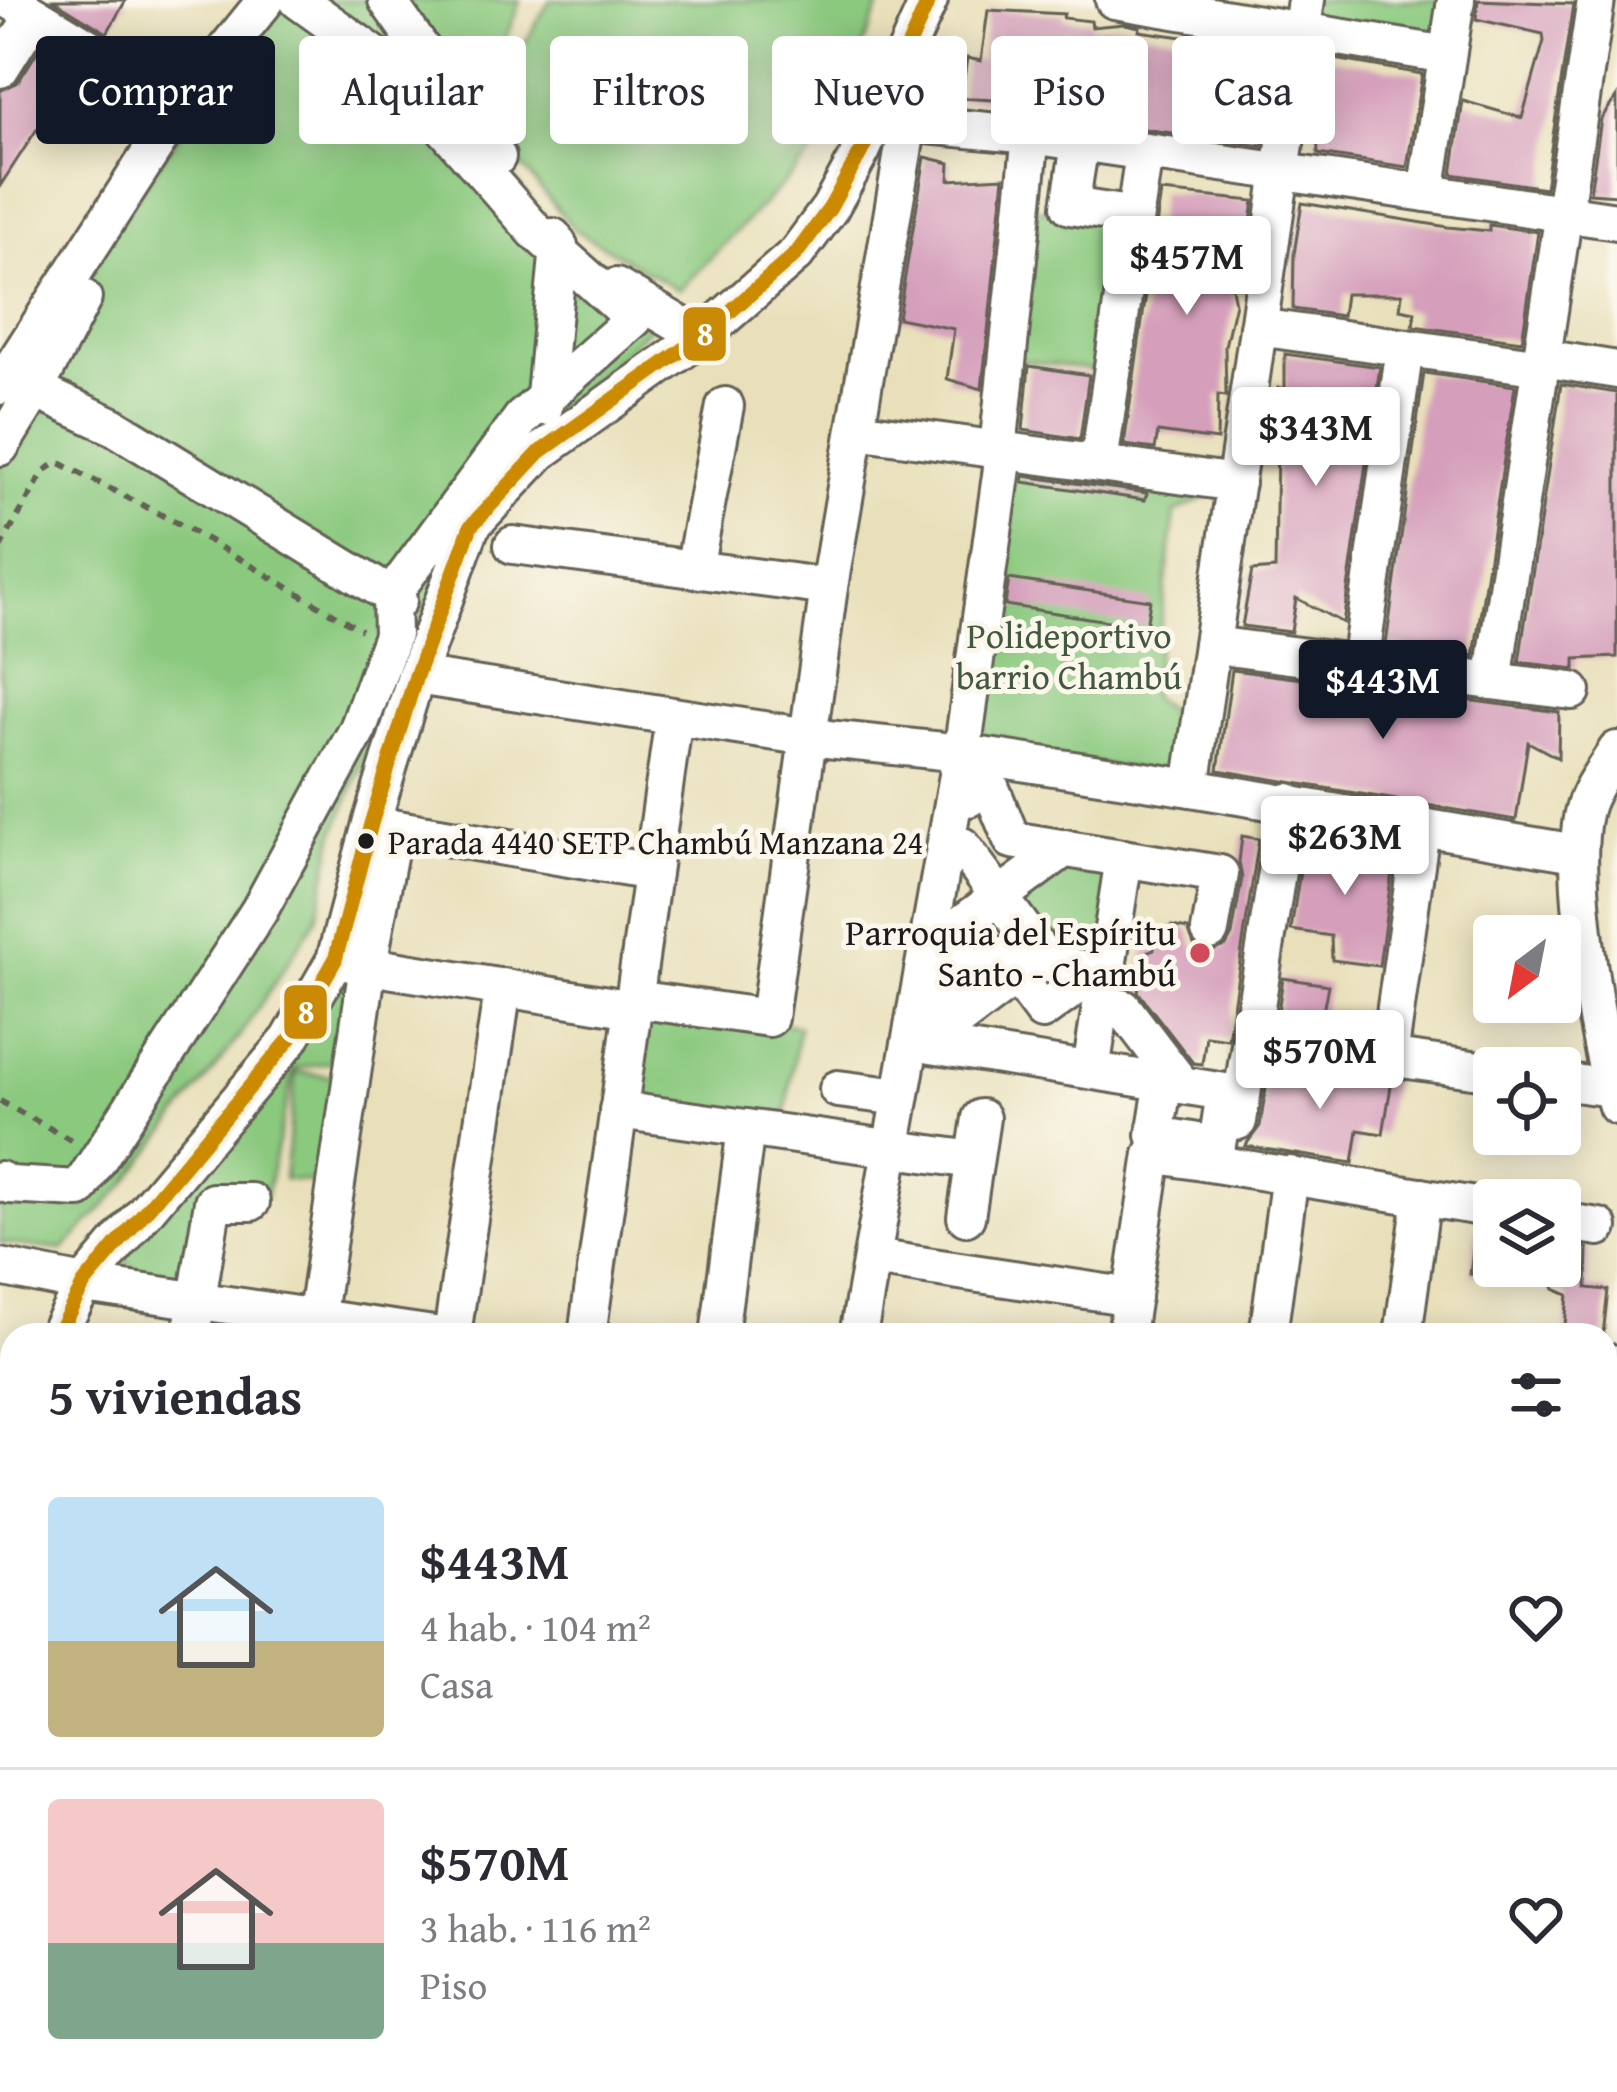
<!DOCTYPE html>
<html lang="es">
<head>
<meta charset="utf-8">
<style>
  :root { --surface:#fff; --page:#f2f2f3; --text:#2b2b33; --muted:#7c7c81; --line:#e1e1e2; --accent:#111827 }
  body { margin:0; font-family:"Gentium Book Plus",serif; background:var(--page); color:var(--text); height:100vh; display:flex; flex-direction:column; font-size:45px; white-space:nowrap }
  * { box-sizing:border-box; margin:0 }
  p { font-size:39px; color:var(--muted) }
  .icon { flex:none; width:66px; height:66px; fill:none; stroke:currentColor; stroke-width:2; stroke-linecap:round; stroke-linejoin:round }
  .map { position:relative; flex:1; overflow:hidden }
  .panel { position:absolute; left:0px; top:1323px; width:1617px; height:771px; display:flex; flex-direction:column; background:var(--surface); border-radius:36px 36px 0 0; box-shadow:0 6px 30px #0003 }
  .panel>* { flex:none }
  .top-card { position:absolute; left:36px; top:36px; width:1545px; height:108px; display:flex; gap:24px }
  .needle { width:78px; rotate:212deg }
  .controls { position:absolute; left:1473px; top:915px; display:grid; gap:24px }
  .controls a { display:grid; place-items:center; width:108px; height:108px; border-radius:12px; background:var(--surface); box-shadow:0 6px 30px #0003; font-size:60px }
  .price { position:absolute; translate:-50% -102px; padding:0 27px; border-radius:12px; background:#fff; color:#222; font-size:39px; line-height:78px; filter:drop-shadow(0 3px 6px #0008) }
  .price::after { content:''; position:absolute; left:50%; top:72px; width:36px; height:27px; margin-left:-18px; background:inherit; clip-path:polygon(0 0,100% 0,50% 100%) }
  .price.current { background:var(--accent); color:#fff }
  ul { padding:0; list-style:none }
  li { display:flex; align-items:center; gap:36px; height:300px; padding:0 48px }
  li+li { border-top:3px solid var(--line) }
  li span { display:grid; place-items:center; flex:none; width:336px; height:240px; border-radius:12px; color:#555 }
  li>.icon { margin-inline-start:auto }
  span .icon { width:144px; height:144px; fill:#fffc; stroke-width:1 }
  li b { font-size:51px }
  h2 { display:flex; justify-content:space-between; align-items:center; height:144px; padding:0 48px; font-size:51px }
  .chip { padding:0 42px; border-radius:12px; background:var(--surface); box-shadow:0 6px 30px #0003; font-size:42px; line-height:108px }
  .chip.current { background:var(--accent); color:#fff }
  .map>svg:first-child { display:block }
</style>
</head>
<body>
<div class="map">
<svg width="1617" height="2092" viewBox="0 0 1617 2092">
  <rect width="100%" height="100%" fill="#fbf7ec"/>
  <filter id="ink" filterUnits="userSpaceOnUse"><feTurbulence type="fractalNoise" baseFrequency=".00833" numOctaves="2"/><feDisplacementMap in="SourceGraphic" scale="24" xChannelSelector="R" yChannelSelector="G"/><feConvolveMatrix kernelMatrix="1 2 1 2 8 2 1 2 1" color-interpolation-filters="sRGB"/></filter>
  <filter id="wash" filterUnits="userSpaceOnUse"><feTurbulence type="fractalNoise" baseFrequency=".004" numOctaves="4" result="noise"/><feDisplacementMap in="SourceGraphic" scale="48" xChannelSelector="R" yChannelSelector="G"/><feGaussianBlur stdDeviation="2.7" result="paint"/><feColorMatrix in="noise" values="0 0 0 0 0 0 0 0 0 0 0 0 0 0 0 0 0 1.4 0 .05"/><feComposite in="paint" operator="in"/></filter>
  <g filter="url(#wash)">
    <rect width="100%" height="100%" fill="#e9e0bb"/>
    <g fill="#8bc97f" stroke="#54724e" stroke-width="3">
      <path d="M273,0h113l109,155 68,86 113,63 -168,152 -95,174 -78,203 -18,85 -78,119 -115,149 -61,64 -63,-7v-833l64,-108z"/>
      <path d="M391,0h129c-13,43 -33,69 -50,109z"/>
      <path d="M550,0h332l-59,143 -144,147 -104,-60 -94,-112z"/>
      <path d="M1309,0h142l-9,49 -137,-20z"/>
      <path d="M1029,208l99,13 -19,151 -98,-13z"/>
      <path d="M1010,458l215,29 -50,26 -24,184 42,33 -6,48 -219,-33z"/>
      <path d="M1052,865l62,10 -13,84 -55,-9 -39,-53z"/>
      <path d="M333,970l27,6 -17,84 -49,9 -28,127 -67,-3 -21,86 -40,-7 -18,-14z"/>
      <path d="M639,1003l160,23 -15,101 -159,-21z"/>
      <path d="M296,1072l50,6 -13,107 -49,-6z"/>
    </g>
    <g id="blocks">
      <g fill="#d59fbb">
        <path d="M53,0h73l-19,33z"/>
        <path d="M1478,0l95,4 -28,184 -93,-14 11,-73 59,17 22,-77 -1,-7 -67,-15z"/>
        <path d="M988,10l76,4 -1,4 28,3 1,6 32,-3 16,3 -1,4 137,19 -14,96 -237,-34 2,-10 -66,-4 6,-40 14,3z"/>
        <path d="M39,49l40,24 -37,59 -5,-3 -37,57v-95l18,-9z"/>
        <path d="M1329,58l93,16 -15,93 -89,-13 -1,-28h4z"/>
        <path d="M1617,96v99l-27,-2 11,-74z"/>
        <path d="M925,157l25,6 -1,17 55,-3 -22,212 -35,-10 7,-50 -56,-11z"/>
        <path d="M1161,192l93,9 -8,56 -21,-3 10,49 -10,43 1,50 -8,-1 -1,45 -59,-8 -3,17 -31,-4z"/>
        <path d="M1302,203l146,24 41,4v-6l49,7 -16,109 -109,-15 2,-14 -15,-3 2,-15h-57l-3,22 -49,-7 1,-55z"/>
        <path d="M1285,354l95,13 -37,256 -47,-25 -5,34 -49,-6 10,-55 23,-2 3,-181h7z"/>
        <path d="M1029,366l60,9 -9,64 -57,-9z"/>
        <path d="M1424,373l91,13 -41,270 -88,-12z"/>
        <path d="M1561,384l56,9v264l-42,2v10l-56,-7z"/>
        <path d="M1024,476l123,17 -2,7 -122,-18z"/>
        <path d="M1009,579l141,21 -4,27 -141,-22z"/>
        <path d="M1232,670l327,42 -1,46 -30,-16 -12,78 -298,-50z"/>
        <path d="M1242,836l17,3 -31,200 -22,-3 -4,28 -9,-1 -55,-71 6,-39 10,-4 1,-6 8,1 1,-9 7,1 1,-10 16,3 7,18 10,6 21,-7 6,-11 10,-57 -3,-16z"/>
        <path d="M1305,838l90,12 -16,116 -47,-6 -1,-24 -40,-6z"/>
        <path d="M1283,978l45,7 -5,27 49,6 -2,14 -93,-13z"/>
        <path d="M1270,1063l122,17 -9,54 -25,-4 -5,33 -108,-17 15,-20z"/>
        <path d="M1476,1229l18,2v46l-24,-3z"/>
        <path d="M1560,1244l28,4 -1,40 21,2 -5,45h-39l4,-40 -14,-6z"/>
      </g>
    </g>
  </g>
  <g filter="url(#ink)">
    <use href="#blocks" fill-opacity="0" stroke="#646154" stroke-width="3"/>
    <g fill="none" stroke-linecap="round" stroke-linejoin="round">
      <g stroke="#646154" stroke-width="42">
        <g id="minor">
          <path d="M10,0l172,104"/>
          <path d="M387,0l110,157"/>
          <path d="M1114,0l333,55"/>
          <path d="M0,69l34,-54"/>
          <path d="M884,121l147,14 586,86"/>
          <path d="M1080,144l-10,62 59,9"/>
          <path d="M1426,193l30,-193"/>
          <path d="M616,287l85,50"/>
          <path d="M1258,327l284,40"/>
          <path d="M1543,358l74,12"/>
          <path d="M0,386l182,-282 84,-104"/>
          <path d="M35,390l48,-92"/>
          <path d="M544,407l15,-161 -6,-9"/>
          <path d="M856,430l380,53"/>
          <path d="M0,447l35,-57 78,36 285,174"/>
          <path d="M1099,463l45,-310"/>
          <path d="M513,545l316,42"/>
          <path d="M694,569l31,-163"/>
          <path d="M1212,645l360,46"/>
          <path d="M1360,664l45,-316"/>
          <path d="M416,676l392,61 154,16 229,35 385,65"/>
          <path d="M1493,681l103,-681"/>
          <path d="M1617,750c-10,17 -26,36 -32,56 -19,59 13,238 32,300"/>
          <path d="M1191,788l115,-788"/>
          <path d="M969,798l4,-22 5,-5 7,3 27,66 208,34 -10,57"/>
          <path d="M374,825l278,47"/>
          <path d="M962,846l87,118"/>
          <path d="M948,934l117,-86"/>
          <path d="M945,947l161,26"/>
          <path d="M345,962l288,47"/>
          <path d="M943,965l31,42"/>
          <path d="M1016,976l26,35 55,-40"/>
          <path d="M634,999l135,19 60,-431 79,-464"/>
          <path d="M937,1001l-6,44 294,47 -8,53 -62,-10 9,-54"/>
          <path d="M1123,1008l58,76"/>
          <path d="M1251,1038l243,34"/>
          <path d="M932,1039l84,-63 -14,-20"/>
          <path d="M1389,1057l32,-228"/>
          <path d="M1091,1070l33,-212"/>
          <path d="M1560,1081l51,7"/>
          <path d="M838,1089l62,8"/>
          <path d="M618,1110l355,50"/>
          <path d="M1238,1121l50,-319"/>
          <path d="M0,1180l9,5 70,4 180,-278 99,-182 34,-94 -1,-39 131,-178 112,-99 -99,-88 -145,-165 -92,-66"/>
          <path d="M966,1217l15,-99"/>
          <path d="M1560,1221l39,6"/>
          <path d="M873,1258l259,39"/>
          <path d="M0,1267l84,17 350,51"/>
          <path d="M57,1335l27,-51 206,-245 45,-79 36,-136 45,-148 55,-150 69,-74 161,-115 95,-83 34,-46 32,-58 67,-150"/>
          <path d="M191,1335l22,-133h38"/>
          <path d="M314,1335l54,-370 25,-136"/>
          <path d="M452,1335l51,-348"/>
          <path d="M587,1335l87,-618"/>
          <path d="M719,1335l27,-207"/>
          <path d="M858,1335l104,-582 42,-299 -6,-5 33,-314"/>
          <path d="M1126,1335l27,-181 341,55"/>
          <path d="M1268,1335l22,-160"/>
          <path d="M1403,1335l19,-138"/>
          <path d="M1605,1362l12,2"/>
          <path d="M0,1434l12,-18"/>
          <path d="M1605,1511l12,2"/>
          <path d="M0,1648l12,1"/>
          <path d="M0,1829l12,1"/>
          <path d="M0,1922l12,-12"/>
          <path d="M1609,1966l2,-71"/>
          <path d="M0,2052l12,1"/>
          <path d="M1605,2066l12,1"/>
          <path d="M85,2082l8,10"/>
          <path d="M250,2092l10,-10"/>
          <path d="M479,2092l10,-10"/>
          <path d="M686,2092l10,-10"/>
          <path d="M887,2092l10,-10"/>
          <path d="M1141,2092l10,-10"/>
          <path d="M1303,2092l1,-10"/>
          <path d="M1473,2092l1,-10"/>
        </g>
      </g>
      <g stroke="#646154" stroke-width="6" stroke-dasharray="9 9" stroke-linecap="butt">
        <path d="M0,548l44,-77 14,-9 131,67 172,101"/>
        <path d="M0,1101l71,39"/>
        <path d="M0,1514l12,2"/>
        <path d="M1609,2038v-41"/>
      </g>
      <use href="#minor" stroke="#fff" stroke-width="36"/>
      <g stroke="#fbf7ec" stroke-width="24">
        <path id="bus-1" d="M57,1335l27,-51 206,-245 45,-79 36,-136 45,-148 55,-150 69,-74 161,-115 95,-83 34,-46 32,-58 67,-150"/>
      </g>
      <use href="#bus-1" stroke="#cb8a06" stroke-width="15"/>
    </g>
  </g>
  <circle fill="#1c1c1c" stroke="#fbf7ec" stroke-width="4.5" cx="366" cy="841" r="10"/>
  <circle fill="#d1495b" stroke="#fbf7ec" stroke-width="4.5" cx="1200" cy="953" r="12"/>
  <g text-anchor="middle" stroke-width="10" stroke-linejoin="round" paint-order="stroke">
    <g font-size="33" fill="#1c1c1c" stroke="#fbf7ec" text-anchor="start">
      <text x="388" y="854">Parada 4440 SETP Chambú Manzana 24</text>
    </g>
    <g font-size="36" fill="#43593f" stroke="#fbf7ec">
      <text x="1069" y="648">Polideportivo<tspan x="1069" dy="41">barrio Chambú</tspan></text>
    </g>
    <g font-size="36" fill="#1c1c1c" stroke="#fbf7ec" text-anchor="end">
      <text x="1176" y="945">Parroquia del Espíritu<tspan x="1176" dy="41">Santo - Chambú</tspan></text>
    </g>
  </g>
  <g stroke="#fbf7ec" stroke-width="4.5">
    <rect x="681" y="305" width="47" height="58" rx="12" fill="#cb8a06"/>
    <rect x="282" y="983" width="47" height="58" rx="12" fill="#cb8a06"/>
  </g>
  <g font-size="33" text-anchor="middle" font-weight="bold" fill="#fff">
    <text x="705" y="345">8</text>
    <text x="306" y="1023">8</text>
  </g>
</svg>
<div class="controls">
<a><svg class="needle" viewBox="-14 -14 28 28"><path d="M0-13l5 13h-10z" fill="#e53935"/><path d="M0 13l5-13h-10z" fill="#7c7c81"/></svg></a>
<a><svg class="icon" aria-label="locate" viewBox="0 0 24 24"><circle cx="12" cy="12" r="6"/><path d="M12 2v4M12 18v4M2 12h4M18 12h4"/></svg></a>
<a><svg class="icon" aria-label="layers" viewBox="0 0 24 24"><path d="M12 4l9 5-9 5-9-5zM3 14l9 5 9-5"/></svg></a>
</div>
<b class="price" style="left:1187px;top:318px">$457M</b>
<b class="price" style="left:1316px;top:489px">$343M</b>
<b class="price current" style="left:1383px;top:742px">$443M</b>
<b class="price" style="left:1345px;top:898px">$263M</b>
<b class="price" style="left:1320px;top:1112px">$570M</b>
<div class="top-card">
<a class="chip current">Comprar</a>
<a class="chip">Alquilar</a>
<a class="chip">Filtros</a>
<a class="chip">Nuevo</a>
<a class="chip">Piso</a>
<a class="chip">Casa</a>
</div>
<section class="panel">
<h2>5 viviendas<svg class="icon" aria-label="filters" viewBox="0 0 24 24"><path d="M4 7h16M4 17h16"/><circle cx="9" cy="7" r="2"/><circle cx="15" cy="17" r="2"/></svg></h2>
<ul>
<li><span style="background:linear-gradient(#bfe0f5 60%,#c2b280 0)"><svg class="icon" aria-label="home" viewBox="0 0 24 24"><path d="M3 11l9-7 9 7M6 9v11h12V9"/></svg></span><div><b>$443M</b><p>4 hab. · 104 m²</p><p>Casa</p></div><svg class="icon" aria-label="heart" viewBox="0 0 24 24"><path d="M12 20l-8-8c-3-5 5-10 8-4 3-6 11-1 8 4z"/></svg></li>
<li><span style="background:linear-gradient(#f6c9c9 60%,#7fa58c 0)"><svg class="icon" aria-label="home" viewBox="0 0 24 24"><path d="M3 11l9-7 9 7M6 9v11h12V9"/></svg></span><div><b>$570M</b><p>3 hab. · 116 m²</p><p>Piso</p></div><svg class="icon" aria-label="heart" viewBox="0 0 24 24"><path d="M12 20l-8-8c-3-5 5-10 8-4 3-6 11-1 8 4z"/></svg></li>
</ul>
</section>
</div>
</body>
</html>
